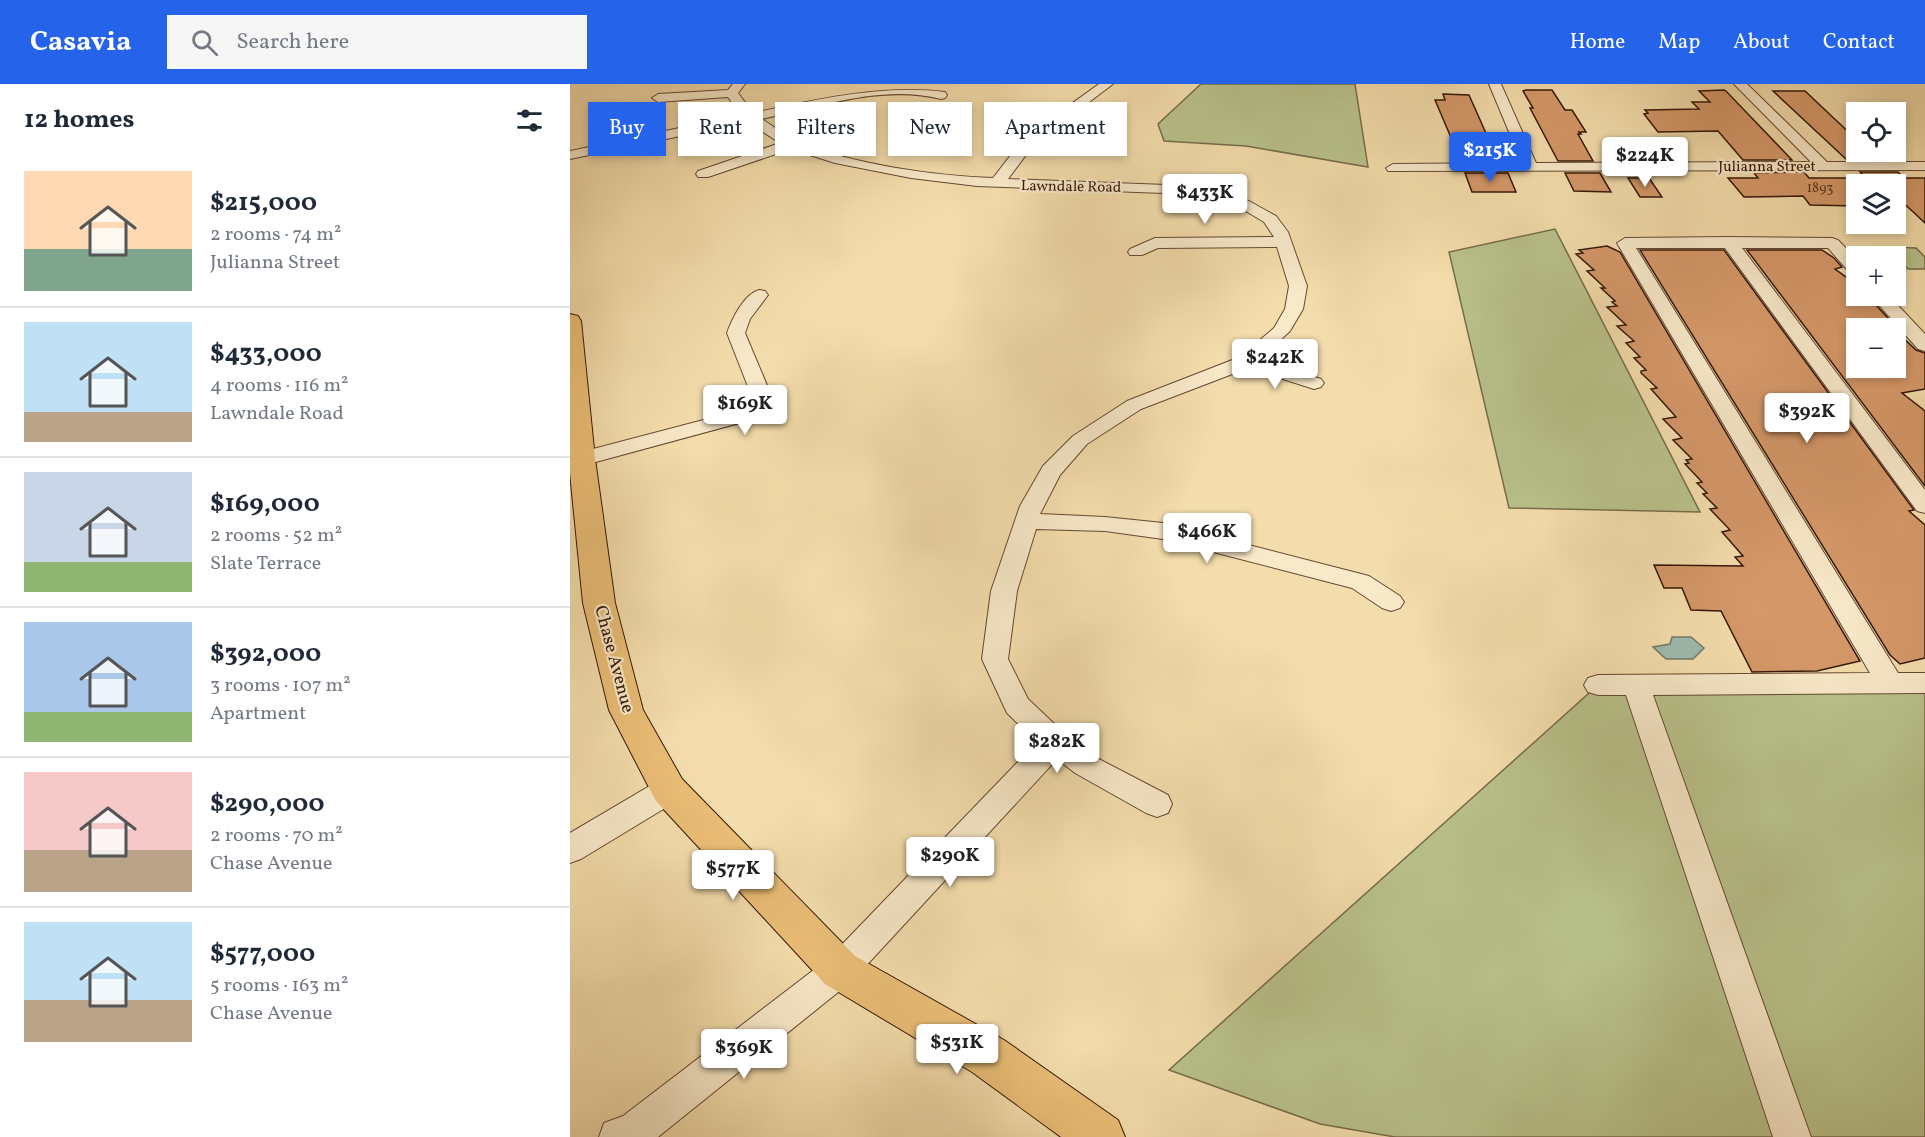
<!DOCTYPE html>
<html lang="en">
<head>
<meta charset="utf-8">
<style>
  :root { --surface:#fff; --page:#f6f6f7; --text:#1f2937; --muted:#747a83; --line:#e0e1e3; --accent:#2563eb }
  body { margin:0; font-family:Vollkorn,serif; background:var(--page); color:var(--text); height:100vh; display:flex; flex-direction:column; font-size:22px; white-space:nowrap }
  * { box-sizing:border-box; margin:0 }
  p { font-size:20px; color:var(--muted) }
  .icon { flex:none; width:33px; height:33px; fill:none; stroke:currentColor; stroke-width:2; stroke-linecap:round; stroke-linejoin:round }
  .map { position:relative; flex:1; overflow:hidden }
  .sheet { display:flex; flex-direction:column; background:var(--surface); width:570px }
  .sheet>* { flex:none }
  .guide { position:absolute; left:18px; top:18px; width:570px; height:54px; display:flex; gap:12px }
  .fabs { position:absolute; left:1276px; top:18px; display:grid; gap:12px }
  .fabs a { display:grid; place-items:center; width:60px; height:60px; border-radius:0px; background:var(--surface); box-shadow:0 3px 9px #0003; font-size:30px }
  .price { position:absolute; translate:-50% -51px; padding:0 14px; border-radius:6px; background:#fff; color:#222; font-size:20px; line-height:39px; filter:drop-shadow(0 2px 3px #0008) }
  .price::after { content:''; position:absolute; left:50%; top:36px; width:18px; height:14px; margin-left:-9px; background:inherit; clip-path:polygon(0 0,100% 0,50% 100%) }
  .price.on { background:var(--accent); color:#fff }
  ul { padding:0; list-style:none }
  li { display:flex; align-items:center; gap:18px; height:150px; padding:0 24px }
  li+li { border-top:2px solid var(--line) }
  li span { display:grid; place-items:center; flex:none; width:168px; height:120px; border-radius:0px; color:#555 }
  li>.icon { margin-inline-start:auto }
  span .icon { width:72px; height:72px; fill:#fffc; stroke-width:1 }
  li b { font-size:26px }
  h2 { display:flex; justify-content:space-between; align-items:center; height:72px; padding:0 24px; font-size:26px }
  .tag { padding:0 21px; border-radius:0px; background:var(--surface); box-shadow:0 3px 9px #0003; font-size:21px; line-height:54px }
  .tag.on { background:var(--accent); color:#fff }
  header { display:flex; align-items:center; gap:36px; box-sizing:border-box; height:84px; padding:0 30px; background:var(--accent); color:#fff }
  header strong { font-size:28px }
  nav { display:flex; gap:33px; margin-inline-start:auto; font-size:21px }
  .search { width:420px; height:54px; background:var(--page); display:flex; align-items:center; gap:15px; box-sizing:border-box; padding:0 21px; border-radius:0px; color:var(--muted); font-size:22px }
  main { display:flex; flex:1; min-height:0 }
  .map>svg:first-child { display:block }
</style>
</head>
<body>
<header>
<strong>Casavia</strong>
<div class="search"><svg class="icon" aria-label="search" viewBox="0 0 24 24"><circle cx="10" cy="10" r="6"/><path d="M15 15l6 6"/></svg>Search here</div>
<nav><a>Home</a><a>Map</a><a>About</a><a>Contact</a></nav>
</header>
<main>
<section class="sheet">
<h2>12 homes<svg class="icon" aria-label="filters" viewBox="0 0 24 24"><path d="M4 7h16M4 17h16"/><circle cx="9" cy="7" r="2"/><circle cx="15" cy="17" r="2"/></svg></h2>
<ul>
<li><span style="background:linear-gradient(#ffd9b3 65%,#7fa58c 0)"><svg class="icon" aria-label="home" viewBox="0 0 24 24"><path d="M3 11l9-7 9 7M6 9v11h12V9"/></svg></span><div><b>$215,000</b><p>2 rooms · 74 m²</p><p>Julianna Street</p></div></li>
<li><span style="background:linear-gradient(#bfe0f5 75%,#b9a48a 0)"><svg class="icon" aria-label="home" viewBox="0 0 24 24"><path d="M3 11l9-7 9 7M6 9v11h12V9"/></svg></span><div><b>$433,000</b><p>4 rooms · 116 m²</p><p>Lawndale Road</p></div></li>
<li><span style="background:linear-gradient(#c9d6e8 75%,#8fb573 0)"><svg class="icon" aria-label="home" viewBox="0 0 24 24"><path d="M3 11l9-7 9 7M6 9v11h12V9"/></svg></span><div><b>$169,000</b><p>2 rooms · 52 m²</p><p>Slate Terrace</p></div></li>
<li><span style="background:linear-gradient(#a9c7e8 75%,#8fb573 0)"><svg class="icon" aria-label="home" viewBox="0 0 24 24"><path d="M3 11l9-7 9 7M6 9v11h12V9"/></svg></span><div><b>$392,000</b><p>3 rooms · 107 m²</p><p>Apartment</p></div></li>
<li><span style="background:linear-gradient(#f6c9c9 65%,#b9a48a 0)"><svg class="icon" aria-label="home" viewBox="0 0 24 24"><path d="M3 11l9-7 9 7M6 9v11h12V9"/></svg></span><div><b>$290,000</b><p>2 rooms · 70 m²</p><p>Chase Avenue</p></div></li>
<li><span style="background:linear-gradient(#bfe0f5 65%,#b9a48a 0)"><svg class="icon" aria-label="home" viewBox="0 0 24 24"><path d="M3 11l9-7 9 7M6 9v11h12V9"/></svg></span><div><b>$577,000</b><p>5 rooms · 163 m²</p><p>Chase Avenue</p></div></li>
</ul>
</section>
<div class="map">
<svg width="1355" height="1053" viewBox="0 0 1355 1053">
  <rect width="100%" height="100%" fill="#f4ddac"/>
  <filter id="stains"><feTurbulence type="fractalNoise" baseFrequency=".00333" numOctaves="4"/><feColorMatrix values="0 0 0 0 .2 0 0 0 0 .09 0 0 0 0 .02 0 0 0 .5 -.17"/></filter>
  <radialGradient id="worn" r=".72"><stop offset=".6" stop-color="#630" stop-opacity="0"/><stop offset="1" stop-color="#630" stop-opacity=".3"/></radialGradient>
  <g fill="#b9c28b" stroke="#776c4a" stroke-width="1.5">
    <path d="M631,0h154l13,83 -122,-21 -82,-5 -6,-17z"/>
    <path d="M985,145l145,283 -191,-4 -60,-256z"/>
    <path d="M1317,163l29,1 9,9v12h-17z"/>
    <path d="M1355,600v453h-530l-75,-13 -151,-54 429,-385z"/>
  </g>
  <path fill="#9dbbb0" stroke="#73796d" stroke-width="1.5" d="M1102,553h19l13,11 -11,11h-27l-13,-12 17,-3z"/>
  <g fill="#d59869" stroke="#351709" stroke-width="1.5">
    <path d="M956,6h26l13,20h7l14,22h-7l2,2h-3l15,27h-35l-28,-53h3l-10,-17z"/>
    <path d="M1154,6l2,1 66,69h-49l-25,-29 -60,1 -14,-18 4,-1 -3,-3 54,-1 -7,-7h18l-11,-11z"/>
    <path d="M1203,7h32l52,49v12h18l9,8h-37z"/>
    <path d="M873,10l26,1 16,36 5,11h4l8,19h-41l-26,-61h10z"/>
    <path d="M1234,88l5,6h48v28l-47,-1 -7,-9 -59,1 -16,-19h30l-4,-5z"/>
    <path d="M1290,88h38l6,6h21v45l-29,-27v-12h-23z"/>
    <path d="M895,89h43l8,19h-44z"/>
    <path d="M995,89h35l11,19 -37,-1z"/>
    <path d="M1058,94h21l13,19h-22z"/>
    <path d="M1037,162l13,6 240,409 -43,10 -65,1 -31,-61 -30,-1 -9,-22h-18l-10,-23 89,1 -8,-9 8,-1 -21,-24 8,-2 -20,-21 7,-1 -14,-14 4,-1 -10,-10 5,-1 -17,-18 4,-1 -3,-3 6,-1 -19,-19 9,-2 -19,-19 13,-2 -25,-28 6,-1 -16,-15v-2l5,-1 -12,-12 6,-1 -14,-14 8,-2 -17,-15 9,-1 -19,-18 10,-1 -5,-4 3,-1 -14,-13h4l-18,-17 7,-1 -18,-16 7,-1 -4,-3z"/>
    <path d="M1070,166h84l190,260 -5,1 16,14v133l-25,6 -10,-9z"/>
    <path d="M1177,166h75l12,8 8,9 -7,2 22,16v11h12l1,2h-3l9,7 21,23h-40v40h39v-37l20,19 9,3v36l-23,4 23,18v75z"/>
  </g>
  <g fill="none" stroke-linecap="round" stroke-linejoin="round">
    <g stroke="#654832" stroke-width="2">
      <g id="minor">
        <path d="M163,0h12l-7,9 15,20c61,-13 130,-29 192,-21l2,3 -2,3 -4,1c-58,-15 -122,8 -179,20 11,7 23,17 35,22 51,23 140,35 196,37l31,-40 75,-54h14l-79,60 -26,35 184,7 57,15 27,15 12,16 19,54 -4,23 -13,22 -30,28 61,20 3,4 -3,4 -7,2 -66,-21 -107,41 -54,35 -27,31 -20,39 65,3 58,6 206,53 31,20 4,6 -4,6 -9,3 -9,-3 -30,-20 -189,-49 -58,-8 -69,-2 -19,62 -9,68 20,40 37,35 30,23 73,38 4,9 -4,9 -11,4 -11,-4 -71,-40 -18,-14 -205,222 -194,156h-59l5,-14 19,-7 205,-157 209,-217 -30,-29 -25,-54 9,-68 29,-85 23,-40 30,-30 54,-35 113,-44 34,-29 11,-19 4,-23 -12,-39 -119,1 -16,7h-12l-2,-3 2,-3 25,-11 119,-1 -10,-15 -25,-15 -48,-13 -214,-8 -66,-8 -76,-15 -44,-14 -83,28h-10l-2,-3 2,-3 82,-28 -32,-21 -178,37v-8l171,-36 -13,-18 -70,5 -6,-4 6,-4 70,-4z"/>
        <path d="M919,0h12l35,79 275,-1 -77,-78h13l80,78h98v8l-537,1 -2,-3 7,-4 129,-1z"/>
        <path d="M1159,153l103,1 6,2 19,20v15l-6,-1 -23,-26h-86l183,242v23l-8,-2 -192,-263h-89l262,425h27v20l-272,2 158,442h-38l-147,-442h-28l-10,-3 -4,-7 4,-7 10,-3 272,-2 -253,-430 8,-5z"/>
        <path d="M189,206l6,1 3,4 -18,24 -5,14 29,69 -5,13 -199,54v-14l183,-48 1,-5 -27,-69c5,-14 17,-39 32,-43z"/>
        <path d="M1301,212h18l36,38v17l-7,-2z"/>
        <path d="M99,694l11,3 4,9 -4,9 -99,60 -11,4v-30l88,-52z"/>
      </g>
    </g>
    <g stroke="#351709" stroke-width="2">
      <path id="major" d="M0,230l8,2 3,5 14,138 20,144 28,107 39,69 173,177 149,84 114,80 7,17h-64l-89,-65 -147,-88 -169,-183 -47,-91 -26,-107 -13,-130z"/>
    </g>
    <use href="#minor" fill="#f8e9c9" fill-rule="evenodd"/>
    <use href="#major" fill="#eabe76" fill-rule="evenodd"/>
  </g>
  <g text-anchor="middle" stroke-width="4.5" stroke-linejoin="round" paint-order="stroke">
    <g font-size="14" fill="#5d3721">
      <text x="1250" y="108">1893</text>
    </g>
    <g font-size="15" fill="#351709" stroke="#f8e9c9">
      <text x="1197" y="87">Julianna Street</text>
      <text transform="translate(501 102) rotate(1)" y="5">Lawndale Road</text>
    </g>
    <g font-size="18" fill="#351709" stroke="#f8e9c9">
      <text transform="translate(45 575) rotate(75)" y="6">Chase Avenue</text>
    </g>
  </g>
  <rect width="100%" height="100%" filter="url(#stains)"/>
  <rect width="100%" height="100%" fill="url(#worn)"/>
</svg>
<div class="fabs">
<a><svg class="icon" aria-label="locate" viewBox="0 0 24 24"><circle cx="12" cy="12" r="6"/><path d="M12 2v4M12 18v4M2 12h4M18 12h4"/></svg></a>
<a><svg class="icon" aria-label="layers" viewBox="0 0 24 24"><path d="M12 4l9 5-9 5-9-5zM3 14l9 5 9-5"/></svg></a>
<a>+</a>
<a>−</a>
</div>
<b class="price on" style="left:920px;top:99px">$215K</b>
<b class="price" style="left:1075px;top:104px">$224K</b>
<b class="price" style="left:635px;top:141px">$433K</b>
<b class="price" style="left:705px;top:306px">$242K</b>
<b class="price" style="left:175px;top:352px">$169K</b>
<b class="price" style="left:1237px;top:360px">$392K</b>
<b class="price" style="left:637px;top:480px">$466K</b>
<b class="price" style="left:487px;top:690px">$282K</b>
<b class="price" style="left:380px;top:804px">$290K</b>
<b class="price" style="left:163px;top:817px">$577K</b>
<b class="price" style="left:387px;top:991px">$531K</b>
<b class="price" style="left:174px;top:996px">$369K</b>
<div class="guide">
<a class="tag on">Buy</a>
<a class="tag">Rent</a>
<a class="tag">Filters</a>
<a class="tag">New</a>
<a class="tag">Apartment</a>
</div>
</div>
</main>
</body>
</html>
